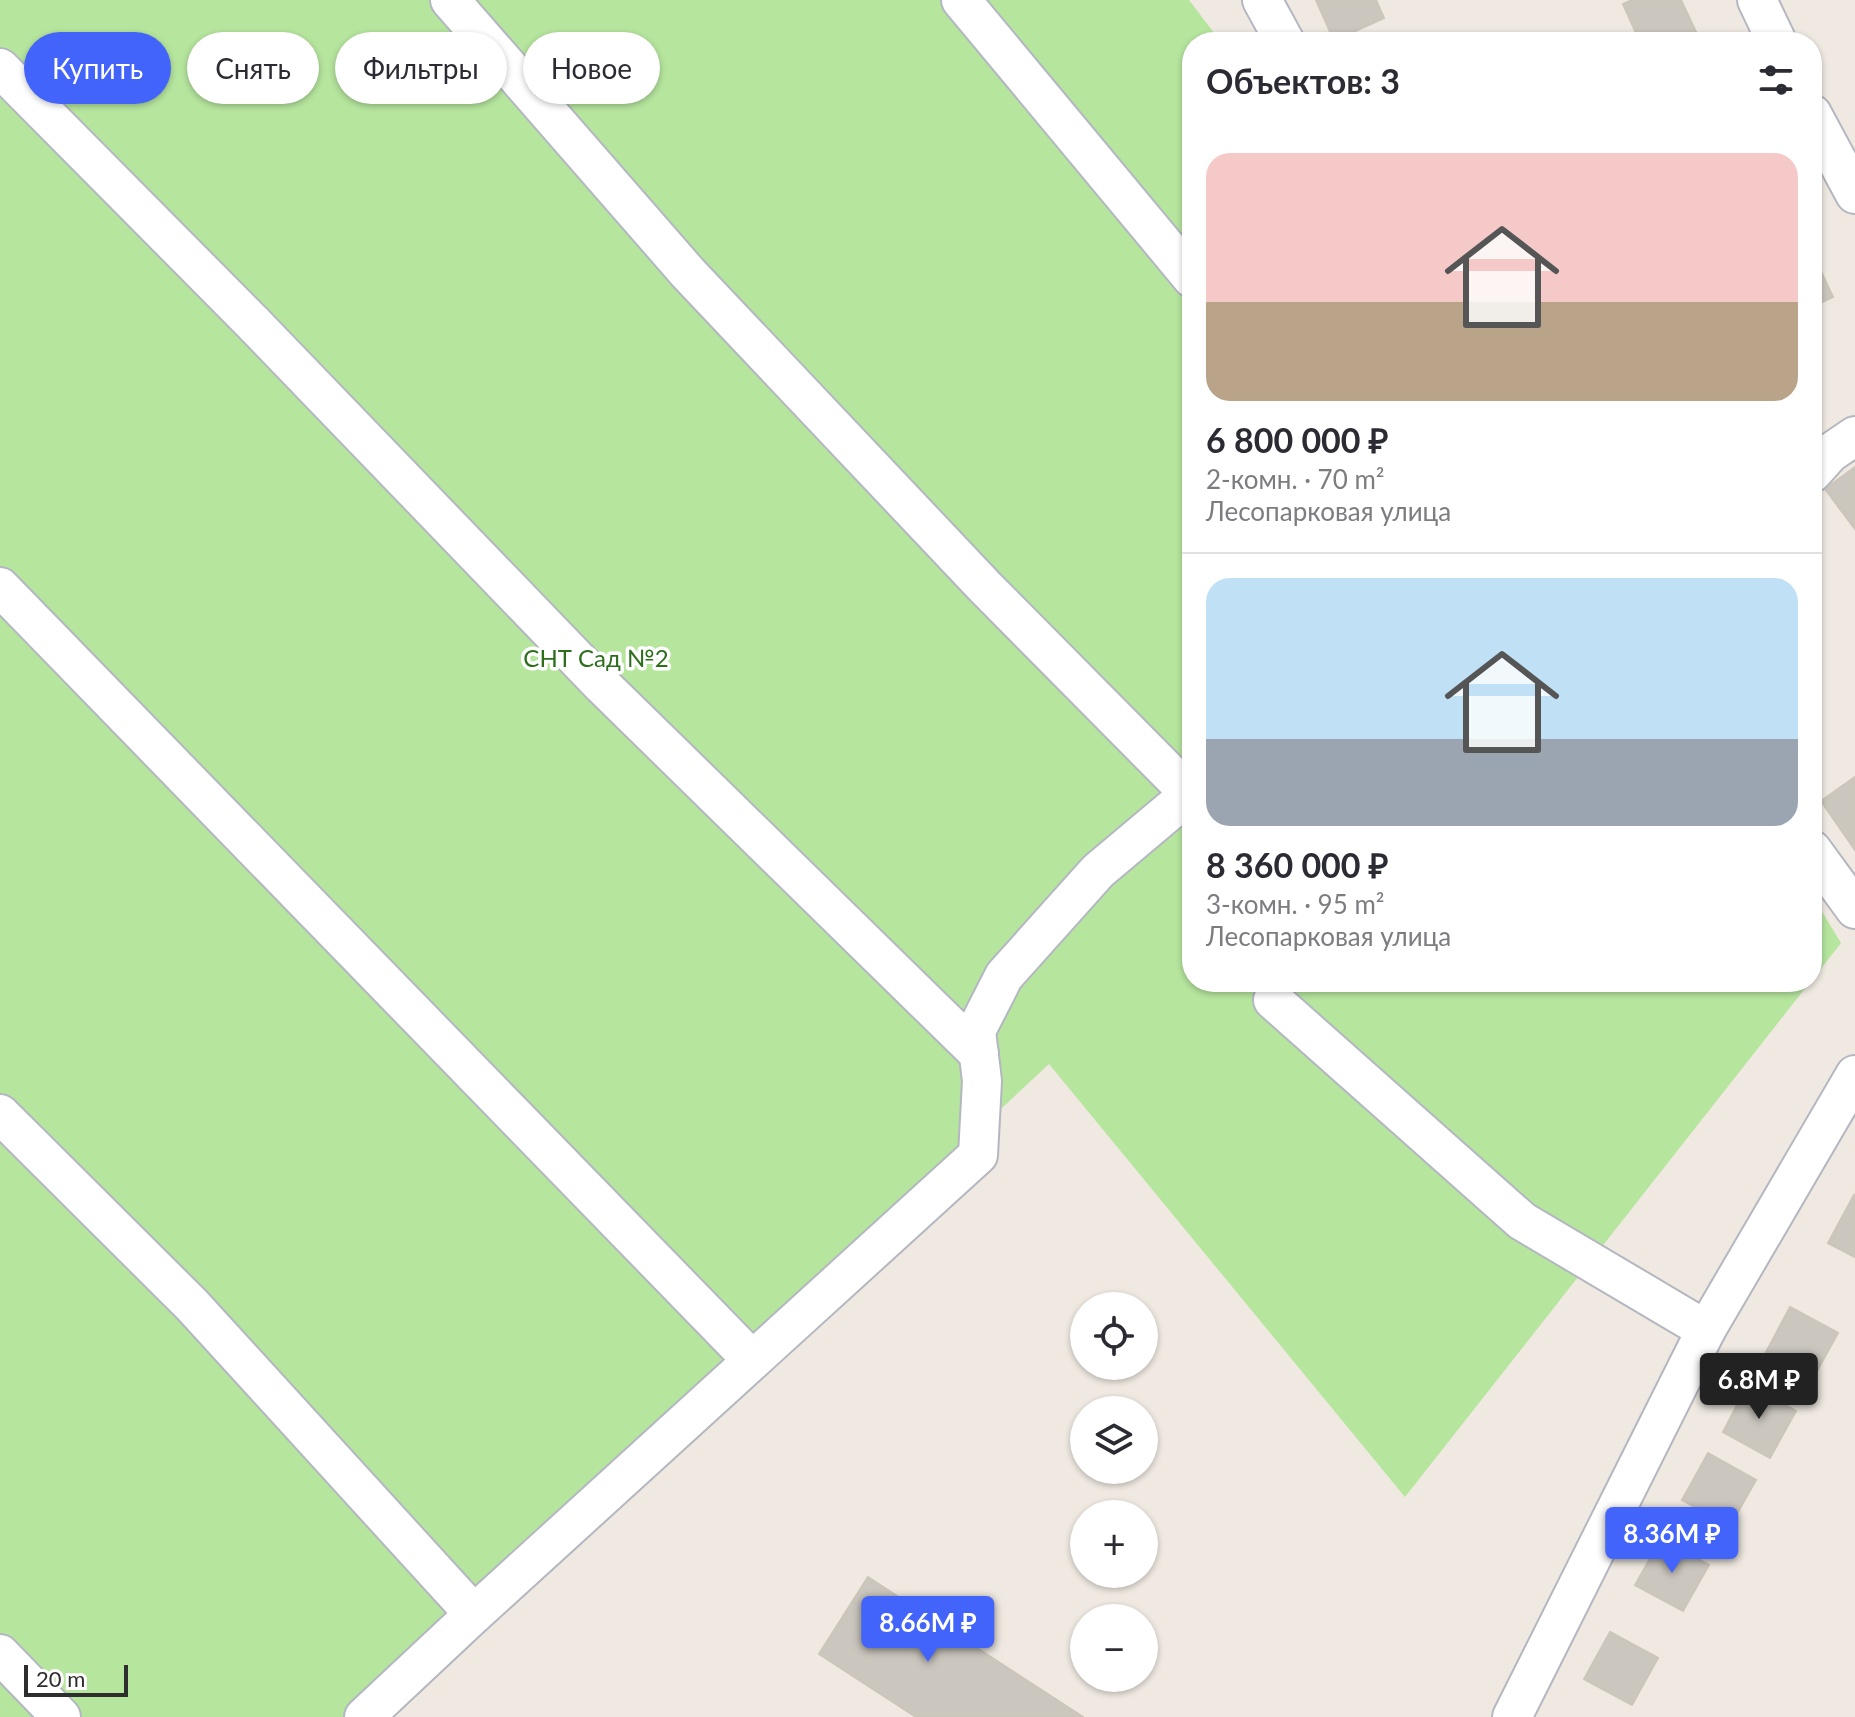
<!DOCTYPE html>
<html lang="ru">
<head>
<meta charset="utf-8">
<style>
  :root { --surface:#fff; --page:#f7f7f7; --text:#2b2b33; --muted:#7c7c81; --line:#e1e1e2; --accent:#4264fb }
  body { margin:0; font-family:Lato,sans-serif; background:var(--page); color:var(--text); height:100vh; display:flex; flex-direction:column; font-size:30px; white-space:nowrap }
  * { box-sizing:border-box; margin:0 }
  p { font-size:26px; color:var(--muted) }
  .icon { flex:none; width:44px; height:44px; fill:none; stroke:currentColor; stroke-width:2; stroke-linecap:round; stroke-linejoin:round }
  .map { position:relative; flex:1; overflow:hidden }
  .side { position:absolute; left:1182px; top:32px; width:640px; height:960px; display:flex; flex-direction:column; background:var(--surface); border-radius:32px; box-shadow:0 2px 6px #0004 }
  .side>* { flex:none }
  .banner { position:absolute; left:24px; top:32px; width:760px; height:72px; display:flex; gap:16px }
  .fabs { position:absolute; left:1070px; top:1292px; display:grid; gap:16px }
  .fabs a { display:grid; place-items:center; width:88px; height:88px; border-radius:50%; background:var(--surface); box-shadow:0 2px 6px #0004; font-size:40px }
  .scale { position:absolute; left:24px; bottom:20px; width:104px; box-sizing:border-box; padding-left:8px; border:4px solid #2e2e2e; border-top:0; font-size:22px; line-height:28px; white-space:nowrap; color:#2e2e2e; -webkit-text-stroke:6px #fff; paint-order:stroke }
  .price { position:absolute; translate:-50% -68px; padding:0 18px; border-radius:8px; background:var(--accent); color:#fff; font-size:26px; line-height:52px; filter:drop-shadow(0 2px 4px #0008) }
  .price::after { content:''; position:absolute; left:50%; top:48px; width:24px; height:18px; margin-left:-12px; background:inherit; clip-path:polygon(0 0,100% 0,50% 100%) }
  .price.selected { background:#222; color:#fff }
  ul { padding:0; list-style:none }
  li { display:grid; align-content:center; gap:16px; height:424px; padding:0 24px }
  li+li { border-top:2px solid var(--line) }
  li span { display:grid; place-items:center; height:248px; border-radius:24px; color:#555 }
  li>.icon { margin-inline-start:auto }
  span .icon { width:144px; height:144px; fill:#fffc; stroke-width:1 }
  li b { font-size:34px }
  h2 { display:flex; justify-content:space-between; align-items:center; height:96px; padding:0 24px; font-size:34px }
  .chip { padding:0 28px; border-radius:36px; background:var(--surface); box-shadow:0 2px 6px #0004; font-size:28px; line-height:72px }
  .chip.selected { background:var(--accent); color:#fff }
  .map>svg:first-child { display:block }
</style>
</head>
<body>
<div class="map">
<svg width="1855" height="1717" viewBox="0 0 1855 1717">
  <rect width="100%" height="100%" fill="#efe9e1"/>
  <g fill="#b6e59e">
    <path d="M0,0h1189l32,42h-29v940h618l-405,515 -356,-433 -701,653h-348z"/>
    <path d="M1812,895l29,48 -29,37z"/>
  </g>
  <g fill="#cbc7bf" stroke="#cbc5ba" stroke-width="2">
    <path d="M1316,0h60l8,18 -50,23z"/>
    <path d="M1632,0h49l16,34 -18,8h-39l-17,-38z"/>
    <path d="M1812,252l21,45 -21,10z"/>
    <path d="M1855,467v62l-30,-40z"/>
    <path d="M1855,777v73l-34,-49z"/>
    <path d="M1854,1195l1,1v61l-27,-14z"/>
    <path d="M1790,1307l48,26 -26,47 -47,-26z"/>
    <path d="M1748,1384l48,27 -26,47 -47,-26z"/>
    <path d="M1708,1453l48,27 -26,46 -48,-26z"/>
    <path d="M1661,1539l48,26 -26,46 -48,-26z"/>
    <path d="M868,1577l215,140h-167l-97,-63z"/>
    <path d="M1610,1632l48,26 -26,47 -48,-26z"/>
  </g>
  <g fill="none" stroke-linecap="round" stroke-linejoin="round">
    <g stroke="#b4b7c1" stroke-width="42">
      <g id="minor">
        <path d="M450,0l238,273 297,314 205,207"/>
        <path d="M961,0l231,278"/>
        <path d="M1262,0l23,42"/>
        <path d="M1757,0l20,42"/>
        <path d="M0,68l253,255 349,362 377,369"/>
        <path d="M1812,114l43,80"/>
        <path d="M1812,473l18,-20 25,-17"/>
        <path d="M0,587l752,773"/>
        <path d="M1812,850l43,59"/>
        <path d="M1273,1000l249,221 184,109"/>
        <path d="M0,1114l192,191 282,309 504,-459 4,-74 -6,-50 28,-55 94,-105 94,-79"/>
        <path d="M0,1654l61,63"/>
        <path d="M364,1717l110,-103"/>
        <path d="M1512,1717l194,-387 149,-255"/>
      </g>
    </g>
    <use href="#minor" stroke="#fff" stroke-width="38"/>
  </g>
  <g text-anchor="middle" stroke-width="7" stroke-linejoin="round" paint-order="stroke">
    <g font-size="24" fill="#2c6e1b" stroke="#fff">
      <text x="596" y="667">СНТ Сад №2</text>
    </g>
  </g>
</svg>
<div class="fabs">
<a><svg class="icon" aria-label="locate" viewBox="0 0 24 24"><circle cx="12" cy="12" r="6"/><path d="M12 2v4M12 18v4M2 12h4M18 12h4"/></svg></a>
<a><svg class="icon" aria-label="layers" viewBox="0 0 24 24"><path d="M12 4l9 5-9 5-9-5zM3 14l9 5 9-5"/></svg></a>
<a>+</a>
<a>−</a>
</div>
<div class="scale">20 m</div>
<b class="price selected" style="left:1759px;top:1421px">6.8M ₽</b>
<b class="price" style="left:1672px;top:1575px">8.36M ₽</b>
<b class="price" style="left:928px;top:1664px">8.66M ₽</b>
<div class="banner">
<a class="chip selected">Купить</a>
<a class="chip">Снять</a>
<a class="chip">Фильтры</a>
<a class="chip">Новое</a>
</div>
<section class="side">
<h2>Объектов: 3<svg class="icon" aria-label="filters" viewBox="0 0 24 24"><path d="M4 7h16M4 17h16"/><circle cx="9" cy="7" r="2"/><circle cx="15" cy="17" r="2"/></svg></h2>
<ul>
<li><span style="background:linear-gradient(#f6c9c9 60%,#b9a48a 0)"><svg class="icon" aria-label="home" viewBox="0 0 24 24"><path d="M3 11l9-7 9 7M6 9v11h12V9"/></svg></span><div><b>6 800 000 ₽</b><p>2-комн. · 70 m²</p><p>Лесопарковая улица</p></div></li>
<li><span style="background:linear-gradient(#bfe0f5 65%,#9aa5b1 0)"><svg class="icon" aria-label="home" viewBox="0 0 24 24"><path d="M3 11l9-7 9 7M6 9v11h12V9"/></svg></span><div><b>8 360 000 ₽</b><p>3-комн. · 95 m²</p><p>Лесопарковая улица</p></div></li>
</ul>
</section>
</div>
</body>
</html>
